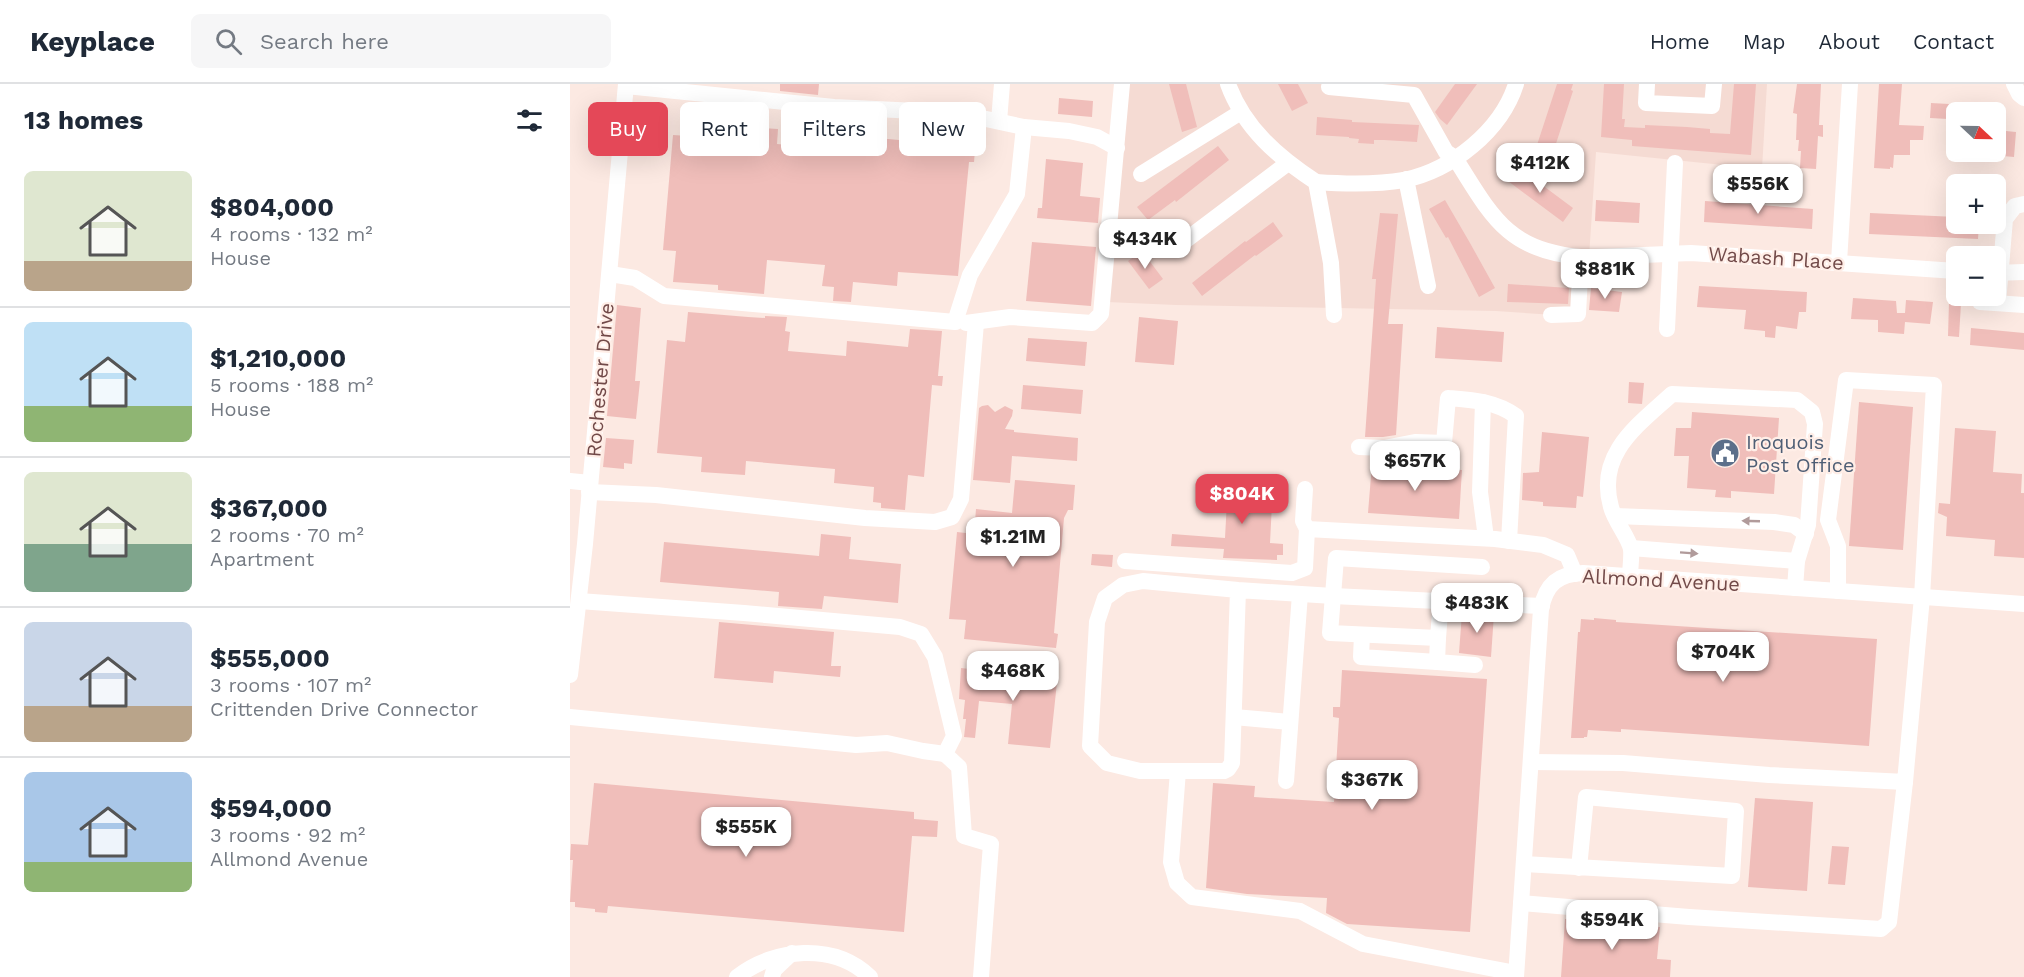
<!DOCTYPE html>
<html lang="en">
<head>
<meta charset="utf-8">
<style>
  :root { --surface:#fff; --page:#f6f6f7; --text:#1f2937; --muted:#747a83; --line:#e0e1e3; --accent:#e44858 }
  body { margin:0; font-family:"Work Sans",sans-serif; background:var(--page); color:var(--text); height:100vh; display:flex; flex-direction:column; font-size:22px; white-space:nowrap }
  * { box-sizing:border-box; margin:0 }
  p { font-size:20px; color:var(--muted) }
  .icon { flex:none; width:33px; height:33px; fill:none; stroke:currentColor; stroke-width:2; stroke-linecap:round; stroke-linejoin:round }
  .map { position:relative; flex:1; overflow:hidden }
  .sheet { display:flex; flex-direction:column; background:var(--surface); width:570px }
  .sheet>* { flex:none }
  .hud { position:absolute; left:18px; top:18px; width:570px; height:54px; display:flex; gap:12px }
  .needle { width:39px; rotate:112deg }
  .controls { position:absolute; left:1376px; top:18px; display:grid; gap:12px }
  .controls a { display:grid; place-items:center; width:60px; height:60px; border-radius:9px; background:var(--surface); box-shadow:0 6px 24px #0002; font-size:30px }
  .price { position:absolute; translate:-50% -51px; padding:0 14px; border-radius:12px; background:#fff; color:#222; font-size:20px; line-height:39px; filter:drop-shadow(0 2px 3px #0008) }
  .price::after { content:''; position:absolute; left:50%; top:36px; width:18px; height:14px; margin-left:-9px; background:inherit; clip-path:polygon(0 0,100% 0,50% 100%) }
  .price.on { background:var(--accent); color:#fff }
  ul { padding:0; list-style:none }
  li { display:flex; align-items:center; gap:18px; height:150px; padding:0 24px }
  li+li { border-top:2px solid var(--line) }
  li span { display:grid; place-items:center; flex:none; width:168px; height:120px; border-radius:9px; color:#555 }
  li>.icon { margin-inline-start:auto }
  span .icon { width:72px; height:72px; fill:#fffc; stroke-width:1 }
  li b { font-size:26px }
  h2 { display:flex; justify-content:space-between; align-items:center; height:72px; padding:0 24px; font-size:26px }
  .chip { padding:0 21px; border-radius:9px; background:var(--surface); box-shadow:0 6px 24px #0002; font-size:21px; line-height:54px }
  .chip.on { background:var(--accent); color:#fff }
  header { display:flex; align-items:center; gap:36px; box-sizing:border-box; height:84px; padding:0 30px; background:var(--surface); border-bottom:2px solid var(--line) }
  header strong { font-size:28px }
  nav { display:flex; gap:33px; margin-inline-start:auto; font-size:21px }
  .search { width:420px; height:54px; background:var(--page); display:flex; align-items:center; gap:15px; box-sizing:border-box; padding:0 21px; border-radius:9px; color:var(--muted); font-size:22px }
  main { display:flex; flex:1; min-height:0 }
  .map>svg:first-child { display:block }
</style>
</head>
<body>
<header>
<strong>Keyplace</strong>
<div class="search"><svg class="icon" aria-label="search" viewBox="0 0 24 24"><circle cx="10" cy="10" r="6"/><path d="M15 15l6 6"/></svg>Search here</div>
<nav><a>Home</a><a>Map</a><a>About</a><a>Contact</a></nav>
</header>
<main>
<section class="sheet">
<h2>13 homes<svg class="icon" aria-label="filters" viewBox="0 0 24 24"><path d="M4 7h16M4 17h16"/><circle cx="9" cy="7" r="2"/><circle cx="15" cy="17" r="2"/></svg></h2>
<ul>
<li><span style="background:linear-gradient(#dfe7d0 75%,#b9a48a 0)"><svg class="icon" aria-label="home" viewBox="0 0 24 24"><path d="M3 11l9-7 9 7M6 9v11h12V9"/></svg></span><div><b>$804,000</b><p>4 rooms · 132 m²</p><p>House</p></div></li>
<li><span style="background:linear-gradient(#bfe0f5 70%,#8fb573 0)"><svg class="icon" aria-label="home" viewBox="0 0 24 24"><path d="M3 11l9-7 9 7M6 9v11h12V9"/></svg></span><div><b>$1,210,000</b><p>5 rooms · 188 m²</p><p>House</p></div></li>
<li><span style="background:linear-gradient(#dfe7d0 60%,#7fa58c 0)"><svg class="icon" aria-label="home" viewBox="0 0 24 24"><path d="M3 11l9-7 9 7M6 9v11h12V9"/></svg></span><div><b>$367,000</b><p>2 rooms · 70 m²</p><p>Apartment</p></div></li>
<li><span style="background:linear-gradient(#c9d6e8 70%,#b9a48a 0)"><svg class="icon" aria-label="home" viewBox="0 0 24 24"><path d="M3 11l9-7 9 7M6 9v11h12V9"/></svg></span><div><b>$555,000</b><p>3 rooms · 107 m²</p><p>Crittenden Drive Connector</p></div></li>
<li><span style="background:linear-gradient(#a9c7e8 75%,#8fb573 0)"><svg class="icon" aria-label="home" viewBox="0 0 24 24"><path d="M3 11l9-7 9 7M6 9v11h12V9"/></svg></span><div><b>$594,000</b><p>3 rooms · 92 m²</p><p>Allmond Avenue</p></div></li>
</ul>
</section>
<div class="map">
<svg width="1454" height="893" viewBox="0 0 1454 893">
  <rect width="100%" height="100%" fill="#fce9e2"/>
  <path fill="#f5dbd3" d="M556,0h641l-5,85 -166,-17 -11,165 -89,-6 -320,-6 -69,-3z"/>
  <g fill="#f0beba">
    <path d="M210,0h39l-1,11 -38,-4z"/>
    <path d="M599,0h17l11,43 -15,5z"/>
    <path d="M708,0h20l10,19 -16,8z"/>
    <path d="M885,0h22l-30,41 -7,-6 -5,-7z"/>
    <path d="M987,0h16l-2,6 2,1 -21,65 -17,-5z"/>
    <path d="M1034,0h20l-2,35h3l-1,8 21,1v-3l42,2 23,2v4l20,1 4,-50h22l-5,71 -119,-9v-6l-31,-3z"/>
    <path d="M1227,0h24l-2,41h4v12l-5,-1 -2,33 -16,-1 1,-17h-3l1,-11h-3l1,-26 -4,-1z"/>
    <path d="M1309,0h23l-3,41 25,1 -1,14h-13v15h-16l-1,13 -3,-1v2l-16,-1z"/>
    <path d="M489,14l34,3 -1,16 -34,-3z"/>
    <path d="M1361,19l18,1 -1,15 -18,-1z"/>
    <path d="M120,30l29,3 -1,13 17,-4 43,3 -1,15 87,8 2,-15 44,4 2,-20 45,2 20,5 -3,34h-5l-11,114 -60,-4 -1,14 -44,-4 -2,20 -18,-1 1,-14 -12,-1 3,-21 -58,-5 -3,34 -46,-4v-5l-45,-3 3,-31 -13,-1 10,-115 15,1z"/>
    <path d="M747,33l35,3v2l67,3 -2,17 -33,-2h-10v4l-16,-1 1,-4 -10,-1v-1l-33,-2z"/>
    <path d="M1426,46l20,2 -2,25 -11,-1 1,-9 -9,-1z"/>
    <path d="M648,62l11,14 -53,42 -1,-2 -27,20 -11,-13z"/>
    <path d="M476,75l37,4 -3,33 20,2 -2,25 -61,-5 1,-10h4z"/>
    <path d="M948,83l55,41 -10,14 -55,-41z"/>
    <path d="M875,116l25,43 25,45 -16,9 -31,-60 -2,1 -17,-29z"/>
    <path d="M1026,116l44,3 -1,20 -44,-2z"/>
    <path d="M1135,117l108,8 -1,20 -108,-7z"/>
    <path d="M810,129l18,1 -10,110h15l-7,111 -13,2h-18l11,-158h-4z"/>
    <path d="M1300,129l86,4v7h23l-1,15 -109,-5z"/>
    <path d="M703,138l10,14 -27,20 -1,-1 -53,41 -10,-13 53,-42 1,1z"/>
    <path d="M462,158l64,5 -5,59 -65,-5z"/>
    <path d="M572,167l21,28 -14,10 -21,-28z"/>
    <path d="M938,200l61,4 -1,16 -61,-2z"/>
    <path d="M1129,202l108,6 -1,20h-7l-2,17 -21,-3 -1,12 -10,-1v-6l-21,-2 2,-19 -49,-3z"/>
    <path d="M1021,204l31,4 -3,20 -30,-2z"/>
    <path d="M1283,214l43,3 1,12h8l1,-13 27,2 -3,22 -25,-2 -1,12 -26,-2v-12l-27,-1z"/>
    <path d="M1379,218l12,1 -2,34 -11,-1z"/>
    <path d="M47,221l24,3 -6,73h5l-4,38 -29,-3z"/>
    <path d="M118,228l60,5 17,1v-2l22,1 -2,14 5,1 -2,19 58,5 1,-15 61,6 2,-18 32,2 -4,45h5l-1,10 -10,-1 -8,92 -16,-2 -3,35 -24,-2v-5l-8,-1 1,-15 -40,-4 1,-14 -89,-8 -1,14 -44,-3 1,-15 -45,-4 10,-113 18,2z"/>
    <path d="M569,233l39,4 -4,44 -39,-3z"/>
    <path d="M867,243l67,5 -2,30 -67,-4z"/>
    <path d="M1401,244l53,5v17l-54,-5z"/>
    <path d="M458,254l59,4 -2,24 -59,-5z"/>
    <path d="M1059,298l15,1 -2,21 -14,-1z"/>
    <path d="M453,301l60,5 -2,24 -60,-5z"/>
    <path d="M1289,318l54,5 -10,143 -54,-4z"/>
    <path d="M418,321l7,7 10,-6 8,4 -1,6 -7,13 9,1v2l64,6 -1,23 -65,-5 -2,27 -37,-3 6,-72 3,-2z"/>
    <path d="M1122,328l87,6 -5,76 -43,-3v7l-16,-1 1,-7 -29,-2 2,-32h-15l2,-28h15z"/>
    <path d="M1385,344l41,3 -3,41 29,2 -1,19h3v65l-30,-2 1,-16 -49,-4 1,-19 -9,-4 1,-10 11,1z"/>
    <path d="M972,348l47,5 -6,60 -6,-1 -1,12 -33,-2v-4l-21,-2 1,-27 16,-1z"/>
    <path d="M36,354l28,2 -2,24 -8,-1v6l-21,-2z"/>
    <path d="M802,380l90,6 -3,49 -91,-6z"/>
    <path d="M445,396l60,5 -2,25h-5l-4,8 -10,115 4,1 -2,14 -92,-9 2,-19 -17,-1 8,-87 17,2 2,-25 36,4z"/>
    <path d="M658,398l45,2 -3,59 13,1v11h-6v5l-54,-2 1,-9 -53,-3 1,-12 53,4z"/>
    <path d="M251,450l30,3 -2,22 52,5 -3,39 -74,-7 -2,13 -44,-3 1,-14 -119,-10 4,-40 155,14z"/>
    <path d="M522,470l21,1 -1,12 -21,-2z"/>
    <path d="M892,529l32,1 -3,43 -32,-4z"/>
    <path d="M1024,534l22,2v2l261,17 -8,107 -248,-17v3l-33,-2 -1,7h-3v1h-13l7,-106h2l1,-13 13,1z"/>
    <path d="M149,538l115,10 -3,34h10l-1,11 -66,-6 -1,12 -59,-5z"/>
    <path d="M391,584l54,6 1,-5 42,4 -8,75 -42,-4 4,-40 -33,-3 -4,37 -11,-1 2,-18h-3l2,-19 -6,-1z"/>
    <path d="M772,586l145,9 -17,253 -123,-8 -21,-11 1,-15 -80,-4 -41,-6 7,-105 42,3 -1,11 80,5 5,-84 -6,-1v-10h7z"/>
    <path d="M24,699l320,29v7l24,2 -1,16 -25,-1 -8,96 -296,-26 -1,7 -12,-1v-3l-20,-2v-5h-5l3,-42h-3l1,-16 17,1z"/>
    <path d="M1185,714l58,4 -6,89 -59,-4z"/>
    <path d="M1262,762l17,1 -4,38 -17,-1z"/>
    <path d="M995,835l95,8 -3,32 14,1 -1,17h-109z"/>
  </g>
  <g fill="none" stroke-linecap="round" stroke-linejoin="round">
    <g stroke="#fff" stroke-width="16">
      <path d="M658,0c16,44 50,73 88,98l15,81 3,52"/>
      <path d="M1077,0l-1,19 66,3 2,-22"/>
      <path d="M1444,0l5,10 5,4"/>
      <path d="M759,3l85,8 32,57 9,6c36,57 52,93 126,99l-3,57 -27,1"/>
      <path d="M429,37l3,-37"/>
      <path d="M454,43l45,4 28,6 20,11"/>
      <path d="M571,90l100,-62"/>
      <path d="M836,95l22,107"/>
      <path d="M746,98c29,2 59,3 88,-2 48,-10 97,-49 112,-96"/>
      <path d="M612,159l106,-80"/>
      <path d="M1026,173l95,-4 265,18"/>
      <path d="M1269,178l11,-178"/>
      <path d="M1425,189l29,-1"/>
      <path d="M40,190l25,4 29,18 291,26 15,-47 47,-81 7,-67 -66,-14 -124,-6 -208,-21"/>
      <path d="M1410,218l44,3"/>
      <path d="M1428,219l7,-84 10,-13 9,-2"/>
      <path d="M396,239l44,-6 82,6 9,-9 21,-230"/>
      <path d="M1097,245l8,-166"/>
      <path d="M913,318l-3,90 6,46"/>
      <path d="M789,363l25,1 31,-6 29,1 4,-45c25,2 47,3 68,18l-7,125"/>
      <path d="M0,397l20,2"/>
      <path d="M735,405l-2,32 4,8"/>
      <path d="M19,408l67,3 209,23 70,4 17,-5 9,-18 15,-176"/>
      <path d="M1045,432l159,6 20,3 12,9"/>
      <path d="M1061,464l166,13"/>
      <path d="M555,477l167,12 13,-5 2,-39 188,10 48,6 24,10 8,19"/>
      <path d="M1060,493c0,-9 2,-20 1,-28 -3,-13 -16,-27 -20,-42 -15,-53 26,-81 61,-113l125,6 15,12 3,12 -7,101 -11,36 -2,27"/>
      <path d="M668,506l-6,173 -4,6 -4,2h-84l-33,-8 -17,-17 7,-124 8,-24 18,-13 20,-4 95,9 95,6 209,10"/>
      <path d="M871,516l-3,38 -108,-5 6,-75 146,9"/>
      <path d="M792,551l-1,22 76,5"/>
      <path d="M868,554l-1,24 38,3"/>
      <path d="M0,591l15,-131 41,-460"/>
      <path d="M0,633l286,28 31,-2 36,8 22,3 9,-18 -19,-79 -14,-23 -21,-7 -156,-14 -165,-12"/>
      <path d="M664,633l56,5"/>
      <path d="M375,670l14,13 5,69 27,8 -10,133"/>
      <path d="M961,678l92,1 146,12 136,7 17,-185 12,-212 -88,-5 -18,140 10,26v45"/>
      <path d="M608,687l-7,91 6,21 15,14 108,14 63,33 153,29"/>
      <path d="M716,697l14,-187"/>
      <path d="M954,780l208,12 4,-65 -150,-14 -7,71"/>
      <path d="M951,819l168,14 192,12 8,-7 16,-140"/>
      <path d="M167,893c37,-29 97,-35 133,0"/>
      <path d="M202,893l2,-7 18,-17"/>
      <path d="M946,893l25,-368c5,-25 17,-35 42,-36l441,31"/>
    </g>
  </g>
  <defs><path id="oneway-solid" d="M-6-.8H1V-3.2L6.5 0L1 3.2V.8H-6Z" transform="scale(1.5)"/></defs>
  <g fill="#b19b9b">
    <use href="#oneway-solid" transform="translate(1181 437) rotate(-178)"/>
    <use href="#oneway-solid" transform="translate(1119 469) rotate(4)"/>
  </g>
  <defs>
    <g id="civic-disc" transform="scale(1.5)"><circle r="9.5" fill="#5c6f8a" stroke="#ffeee7"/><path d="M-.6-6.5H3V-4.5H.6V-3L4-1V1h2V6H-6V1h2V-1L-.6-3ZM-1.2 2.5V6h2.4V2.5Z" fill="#fff"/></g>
  </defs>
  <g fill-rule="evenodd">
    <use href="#civic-disc" x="1155" y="369"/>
  </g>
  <g text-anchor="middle" stroke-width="4.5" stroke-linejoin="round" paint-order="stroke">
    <g font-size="20" fill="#724a49" stroke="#ffeee7">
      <text transform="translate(1206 174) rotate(4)" y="7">Wabash Place</text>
      <text transform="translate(30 296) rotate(-85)" y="7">Rochester Drive</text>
      <text transform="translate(1091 496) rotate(3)" y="7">Allmond Avenue</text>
    </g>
    <g font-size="20" fill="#4e5e75" stroke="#ffeee7" text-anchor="start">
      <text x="1176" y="365">Iroquois<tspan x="1176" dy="23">Post Office</tspan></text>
    </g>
  </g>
</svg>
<div class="controls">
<a><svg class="needle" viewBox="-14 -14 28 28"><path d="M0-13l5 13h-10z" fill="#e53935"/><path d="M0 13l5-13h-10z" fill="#747a83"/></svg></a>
<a>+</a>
<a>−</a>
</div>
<b class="price" style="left:970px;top:110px">$412K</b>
<b class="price" style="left:1188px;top:131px">$556K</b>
<b class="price" style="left:575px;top:186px">$434K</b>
<b class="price" style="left:1035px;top:216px">$881K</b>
<b class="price" style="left:845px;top:408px">$657K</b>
<b class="price on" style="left:672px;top:441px">$804K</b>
<b class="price" style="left:443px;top:484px">$1.21M</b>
<b class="price" style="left:907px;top:550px">$483K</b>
<b class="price" style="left:1153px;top:599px">$704K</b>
<b class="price" style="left:443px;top:618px">$468K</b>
<b class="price" style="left:802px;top:727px">$367K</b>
<b class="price" style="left:176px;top:774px">$555K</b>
<b class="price" style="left:1042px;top:867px">$594K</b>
<div class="hud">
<a class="chip on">Buy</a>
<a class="chip">Rent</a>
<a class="chip">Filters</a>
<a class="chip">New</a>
</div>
</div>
</main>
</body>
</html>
